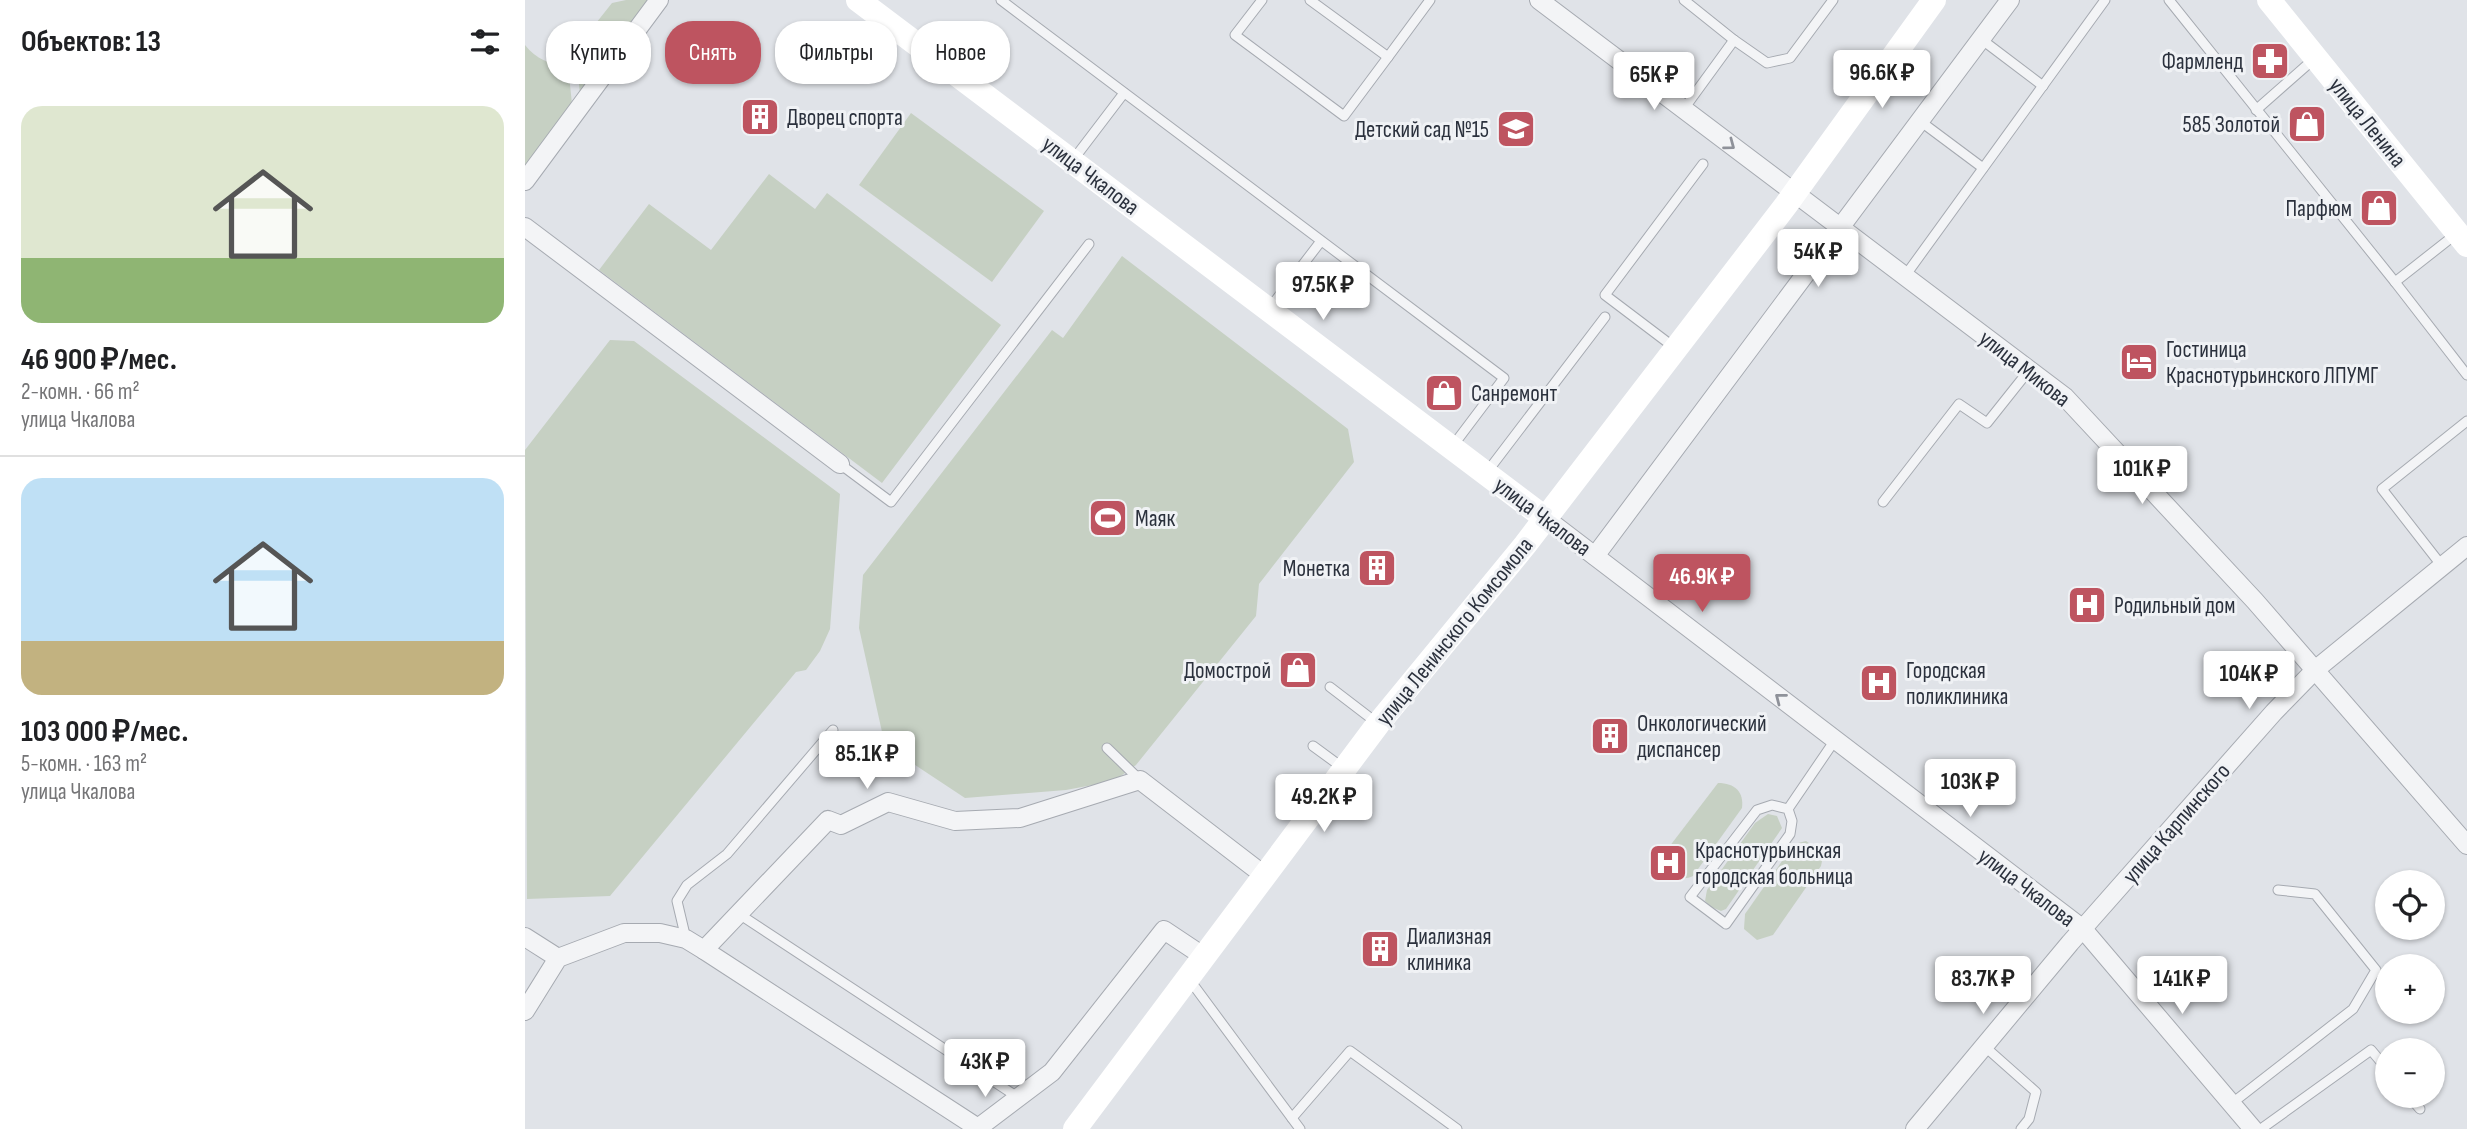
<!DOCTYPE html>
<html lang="ru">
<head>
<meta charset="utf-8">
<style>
  :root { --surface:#fff; --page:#f2f2f2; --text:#202124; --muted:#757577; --line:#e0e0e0; --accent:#be5460 }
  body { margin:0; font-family:"Sofia Sans Condensed",sans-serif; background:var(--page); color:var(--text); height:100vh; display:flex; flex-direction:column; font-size:26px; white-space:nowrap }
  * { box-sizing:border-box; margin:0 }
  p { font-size:23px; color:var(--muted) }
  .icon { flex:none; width:38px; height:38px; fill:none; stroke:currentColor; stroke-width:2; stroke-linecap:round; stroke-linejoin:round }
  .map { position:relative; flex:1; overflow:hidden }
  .panel { display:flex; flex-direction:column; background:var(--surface); width:525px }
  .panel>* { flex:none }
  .hud { position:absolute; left:21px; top:21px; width:665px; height:63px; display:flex; gap:14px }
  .controls { position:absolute; left:1850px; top:870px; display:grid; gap:14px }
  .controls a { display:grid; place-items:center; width:70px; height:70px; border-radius:50%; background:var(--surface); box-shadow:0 2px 5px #0004; font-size:35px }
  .price { position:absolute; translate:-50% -60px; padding:0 16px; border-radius:7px; background:#fff; color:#222; font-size:23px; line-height:46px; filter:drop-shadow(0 2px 4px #0008) }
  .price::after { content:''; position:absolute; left:50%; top:42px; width:21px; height:16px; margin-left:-10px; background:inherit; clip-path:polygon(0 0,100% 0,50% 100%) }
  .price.active { background:var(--accent); color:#fff }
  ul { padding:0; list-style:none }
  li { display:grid; align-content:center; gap:14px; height:371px; padding:0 21px }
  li+li { border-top:2px solid var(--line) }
  li span { display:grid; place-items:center; height:217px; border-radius:21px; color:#555 }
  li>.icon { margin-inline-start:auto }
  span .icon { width:126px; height:126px; fill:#fffc; stroke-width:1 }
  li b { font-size:30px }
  h2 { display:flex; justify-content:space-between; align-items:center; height:84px; padding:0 21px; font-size:30px }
  .chip { padding:0 24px; border-radius:28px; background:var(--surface); box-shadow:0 2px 5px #0004; font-size:24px; line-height:63px }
  .chip.active { background:var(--accent); color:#fff }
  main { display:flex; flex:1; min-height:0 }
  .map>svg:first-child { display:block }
</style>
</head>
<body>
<main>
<section class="panel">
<h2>Объектов: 13<svg class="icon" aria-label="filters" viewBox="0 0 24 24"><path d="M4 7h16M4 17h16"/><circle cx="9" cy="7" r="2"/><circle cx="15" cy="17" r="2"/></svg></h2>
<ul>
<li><span style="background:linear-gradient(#dfe7d0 70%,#8fb573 0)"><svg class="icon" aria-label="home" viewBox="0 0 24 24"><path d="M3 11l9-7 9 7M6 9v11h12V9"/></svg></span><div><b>46 900 ₽/мес.</b><p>2-комн. · 66 m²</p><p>улица Чкалова</p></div></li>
<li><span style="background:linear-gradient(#bfe0f5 75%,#c2b280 0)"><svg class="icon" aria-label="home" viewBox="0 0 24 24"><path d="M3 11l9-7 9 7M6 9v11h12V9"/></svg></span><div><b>103 000 ₽/мес.</b><p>5-комн. · 163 m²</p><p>улица Чкалова</p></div></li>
</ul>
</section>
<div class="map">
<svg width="1942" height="1129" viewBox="0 0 1942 1129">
  <rect width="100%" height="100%" fill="#e0e3e8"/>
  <g fill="#c6d0c3">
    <path d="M101,0h25l-71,94 -3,-29 11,-2 -3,-26 27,-34z"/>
    <path d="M0,45c11,14 25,20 43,20l4,39 -47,63z"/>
    <path d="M386,113l133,98 -52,71 -133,-97z"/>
    <path d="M244,174l46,35 12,-16 174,132 -119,158 -283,-213 50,-66 62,46z"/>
    <path d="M597,256l226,173 6,33 -95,122 -3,32 -120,149 -22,16 -48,9 -101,8 -59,-39 -22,-18 -25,-113 4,-53 189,-245 11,8z"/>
    <path d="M85,340l24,1 206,153 -10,135 -10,22 -14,19 -10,2 -186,224 -83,3 -2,-449z"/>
    <path d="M1193,783c17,0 26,9 24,25l-49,68c-12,6 -20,-1 -29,-10l2,-15z"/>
    <path d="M1243,814l9,2 5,12 -56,81 -5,2 -10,-4 -6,-6 2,-11 48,-67z"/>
    <path d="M1281,841l10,7 7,8 -2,10 -48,69 -16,5 -13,-11 1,-15 49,-70z"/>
  </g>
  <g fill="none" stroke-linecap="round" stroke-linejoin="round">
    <g stroke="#a6aab1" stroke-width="11">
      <g id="lane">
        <path d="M476,0l503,378 -52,69"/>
        <path d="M737,0l-27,35 109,81 44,-59"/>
        <path d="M785,0l78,57 42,-57"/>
        <path d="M1159,0l50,40"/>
        <path d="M1644,0l226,282 61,-48"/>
        <path d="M1456,39l62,47"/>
        <path d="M1158,110l51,-70 33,23 23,-5 43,-58"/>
        <path d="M1731,110l59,-52"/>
        <path d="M1395,121l63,47"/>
        <path d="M548,160l51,-67"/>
        <path d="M1380,276l200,-276"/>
        <path d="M1870,282l72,93"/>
        <path d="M744,309l52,-68"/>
        <path d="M1150,348l-70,-53 98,-131"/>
        <path d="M315,464l51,38 198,-258"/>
        <path d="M962,472l118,-155"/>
        <path d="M1358,502l76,-98 28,19 43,-54"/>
        <path d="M1917,566l-60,-77 85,-68"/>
        <path d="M805,687l47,36"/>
        <path d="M788,746l30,22"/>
        <path d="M582,748l33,32"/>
        <path d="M1263,809l4,12 -2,13 -64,90 -36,-27 67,-87 15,-5 16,4 47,-69"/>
        <path d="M214,914l280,184"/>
        <path d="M161,939l-9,-38 10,-16 40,-31 106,-124"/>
        <path d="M664,979l111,150"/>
        <path d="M1458,1045l53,47 -7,27 -8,10"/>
        <path d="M1884,1096l11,13"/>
        <path d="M1706,1104l122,-95 23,-39 -61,-76 -37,-4"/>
        <path d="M767,1118l58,-67 107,78"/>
        <path d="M1736,1129l110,-79 16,19"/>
      </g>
    </g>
    <g stroke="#a6aab1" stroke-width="20">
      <g id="street">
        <path d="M1014,0l526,397 190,204 212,244"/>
        <path d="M0,181l134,-181"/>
        <path d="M0,227l315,237"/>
        <path d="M1020,518l538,411 170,200"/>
        <path d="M1070,556l415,-556"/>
        <path d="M0,937l33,21"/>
        <path d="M179,950l274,178 74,-56 112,-142 39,26"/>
        <path d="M0,1011l33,-53 66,-25h36l26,6 18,11 124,-130 13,5 47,-23 67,19 65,-3 120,-38 125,96"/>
        <path d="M1390,1129l155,-186 204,-231 41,-42 152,-124"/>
      </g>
    </g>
    <use href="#lane" stroke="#f3f4f6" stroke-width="9"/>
    <use href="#street" stroke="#f3f4f6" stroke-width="18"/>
    <g stroke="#fff" stroke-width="24">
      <path d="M333,0l687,518"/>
      <path d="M1744,0l198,245"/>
      <path d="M550,1129l303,-405 147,-179 261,-340 148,-205"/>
    </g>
  </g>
  <defs><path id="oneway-chevron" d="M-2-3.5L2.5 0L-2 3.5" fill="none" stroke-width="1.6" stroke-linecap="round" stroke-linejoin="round" transform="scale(1.75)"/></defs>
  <g stroke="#8f929a">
    <use href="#oneway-chevron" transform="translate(1205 145) rotate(37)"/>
    <use href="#oneway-chevron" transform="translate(1255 698) rotate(-142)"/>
  </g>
  <defs>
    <g id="pharmacy-square" transform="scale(2.0125)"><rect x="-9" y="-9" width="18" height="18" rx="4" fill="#be5460" stroke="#f0f2f5"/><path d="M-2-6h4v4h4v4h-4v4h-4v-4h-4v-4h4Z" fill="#fff"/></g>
    <g id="building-square" transform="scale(2.0125)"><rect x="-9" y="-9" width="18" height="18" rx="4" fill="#be5460" stroke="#f0f2f5"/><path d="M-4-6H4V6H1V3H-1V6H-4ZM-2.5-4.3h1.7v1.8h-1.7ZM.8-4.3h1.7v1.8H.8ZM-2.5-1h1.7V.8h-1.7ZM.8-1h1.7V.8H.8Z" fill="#fff"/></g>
    <g id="shop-square" transform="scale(2.0125)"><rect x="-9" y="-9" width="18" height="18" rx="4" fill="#be5460" stroke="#f0f2f5"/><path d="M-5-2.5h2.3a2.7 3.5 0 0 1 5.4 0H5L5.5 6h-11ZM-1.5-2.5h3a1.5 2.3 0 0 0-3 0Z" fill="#fff"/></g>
    <g id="school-square" transform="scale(2.0125)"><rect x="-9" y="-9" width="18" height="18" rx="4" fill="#be5460" stroke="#f0f2f5"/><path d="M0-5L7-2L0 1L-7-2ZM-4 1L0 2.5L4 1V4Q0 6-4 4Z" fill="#fff"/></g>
    <g id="hotel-square" transform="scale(2.0125)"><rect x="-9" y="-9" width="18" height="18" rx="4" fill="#be5460" stroke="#f0f2f5"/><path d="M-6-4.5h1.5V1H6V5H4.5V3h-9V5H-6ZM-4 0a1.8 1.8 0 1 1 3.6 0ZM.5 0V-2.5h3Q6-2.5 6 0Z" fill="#fff"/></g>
    <g id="stadium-square" transform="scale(2.0125)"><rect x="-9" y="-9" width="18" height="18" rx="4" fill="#be5460" stroke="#f0f2f5"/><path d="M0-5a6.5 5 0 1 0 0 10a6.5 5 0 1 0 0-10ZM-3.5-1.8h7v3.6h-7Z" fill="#fff"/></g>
    <g id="hospital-square" transform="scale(2.0125)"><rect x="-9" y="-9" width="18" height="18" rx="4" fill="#be5460" stroke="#f0f2f5"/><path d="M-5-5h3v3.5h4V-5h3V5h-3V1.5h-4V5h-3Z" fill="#fff"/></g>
  </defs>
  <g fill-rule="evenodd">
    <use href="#pharmacy-square" x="1745" y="61"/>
    <use href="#building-square" x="235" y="117"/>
    <use href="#shop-square" x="1782" y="124"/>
    <use href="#school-square" x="991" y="129"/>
    <use href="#shop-square" x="1854" y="208"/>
    <use href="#hotel-square" x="1614" y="362"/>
    <use href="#shop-square" x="919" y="393"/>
    <use href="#stadium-square" x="583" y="518"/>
    <use href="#building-square" x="852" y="568"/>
    <use href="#hospital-square" x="1562" y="605"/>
    <use href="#shop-square" x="773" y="670"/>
    <use href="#hospital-square" x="1354" y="683"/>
    <use href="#building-square" x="1085" y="736"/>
    <use href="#hospital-square" x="1143" y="863"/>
    <use href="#building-square" x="855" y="949"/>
  </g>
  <g text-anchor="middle" stroke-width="6" stroke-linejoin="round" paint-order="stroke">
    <g font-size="23" fill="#2b313d" stroke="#f0f2f5" text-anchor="start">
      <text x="1718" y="69" text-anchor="end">Фармленд</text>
      <text x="262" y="125">Дворец спорта</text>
      <text x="1755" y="132" text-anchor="end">585 Золотой</text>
      <text x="964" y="137" text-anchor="end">Детский сад №15</text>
      <text x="1827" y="216" text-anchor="end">Парфюм</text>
      <text x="1641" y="357">Гостиница<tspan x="1641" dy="26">Краснотурьинского ЛПУМГ</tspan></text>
      <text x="946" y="401">Санремонт</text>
      <text x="610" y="526">Маяк</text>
      <text x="825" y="576" text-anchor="end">Монетка</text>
      <text x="1589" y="613">Родильный дом</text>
      <text x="746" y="678" text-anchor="end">Домострой</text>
      <text x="1381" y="678">Городская<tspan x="1381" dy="26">поликлиника</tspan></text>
      <text x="1112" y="731">Онкологический<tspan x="1112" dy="26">диспансер</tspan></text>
      <text x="1170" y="858">Краснотурьинская<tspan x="1170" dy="26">городская больница</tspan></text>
      <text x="882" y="944">Диализная<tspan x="882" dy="26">клиника</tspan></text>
    </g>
    <g font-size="23" fill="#2b313d" stroke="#f0f2f5">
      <text transform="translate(1843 122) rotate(51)" y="8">улица Ленина</text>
      <text transform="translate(566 175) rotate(37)" y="8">улица Чкалова</text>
      <text transform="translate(1500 368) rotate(38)" y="8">улица Микова</text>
      <text transform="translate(1018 516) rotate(37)" y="8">улица Чкалова</text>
      <text transform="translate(929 631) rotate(-51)" y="8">улица Ленинского Комсомола</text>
      <text transform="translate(1651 823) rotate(-49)" y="8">улица Карпинского</text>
      <text transform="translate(1502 887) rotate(37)" y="8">улица Чкалова</text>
    </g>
  </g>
</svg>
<div class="controls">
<a><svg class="icon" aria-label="locate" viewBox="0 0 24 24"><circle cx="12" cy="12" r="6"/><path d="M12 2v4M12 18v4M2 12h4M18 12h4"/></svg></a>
<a>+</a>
<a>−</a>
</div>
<b class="price" style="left:1357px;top:110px">96.6K ₽</b>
<b class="price" style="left:1129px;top:112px">65K ₽</b>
<b class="price" style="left:1293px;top:289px">54K ₽</b>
<b class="price" style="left:798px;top:322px">97.5K ₽</b>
<b class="price" style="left:1617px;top:506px">101K ₽</b>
<b class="price active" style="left:1177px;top:614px">46.9K ₽</b>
<b class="price" style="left:1724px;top:711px">104K ₽</b>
<b class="price" style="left:342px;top:791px">85.1K ₽</b>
<b class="price" style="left:1445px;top:819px">103K ₽</b>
<b class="price" style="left:799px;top:834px">49.2K ₽</b>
<b class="price" style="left:1458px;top:1016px">83.7K ₽</b>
<b class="price" style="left:1657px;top:1016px">141K ₽</b>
<b class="price" style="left:460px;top:1099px">43K ₽</b>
<div class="hud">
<a class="chip">Купить</a>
<a class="chip active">Снять</a>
<a class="chip">Фильтры</a>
<a class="chip">Новое</a>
</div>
</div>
</main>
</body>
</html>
